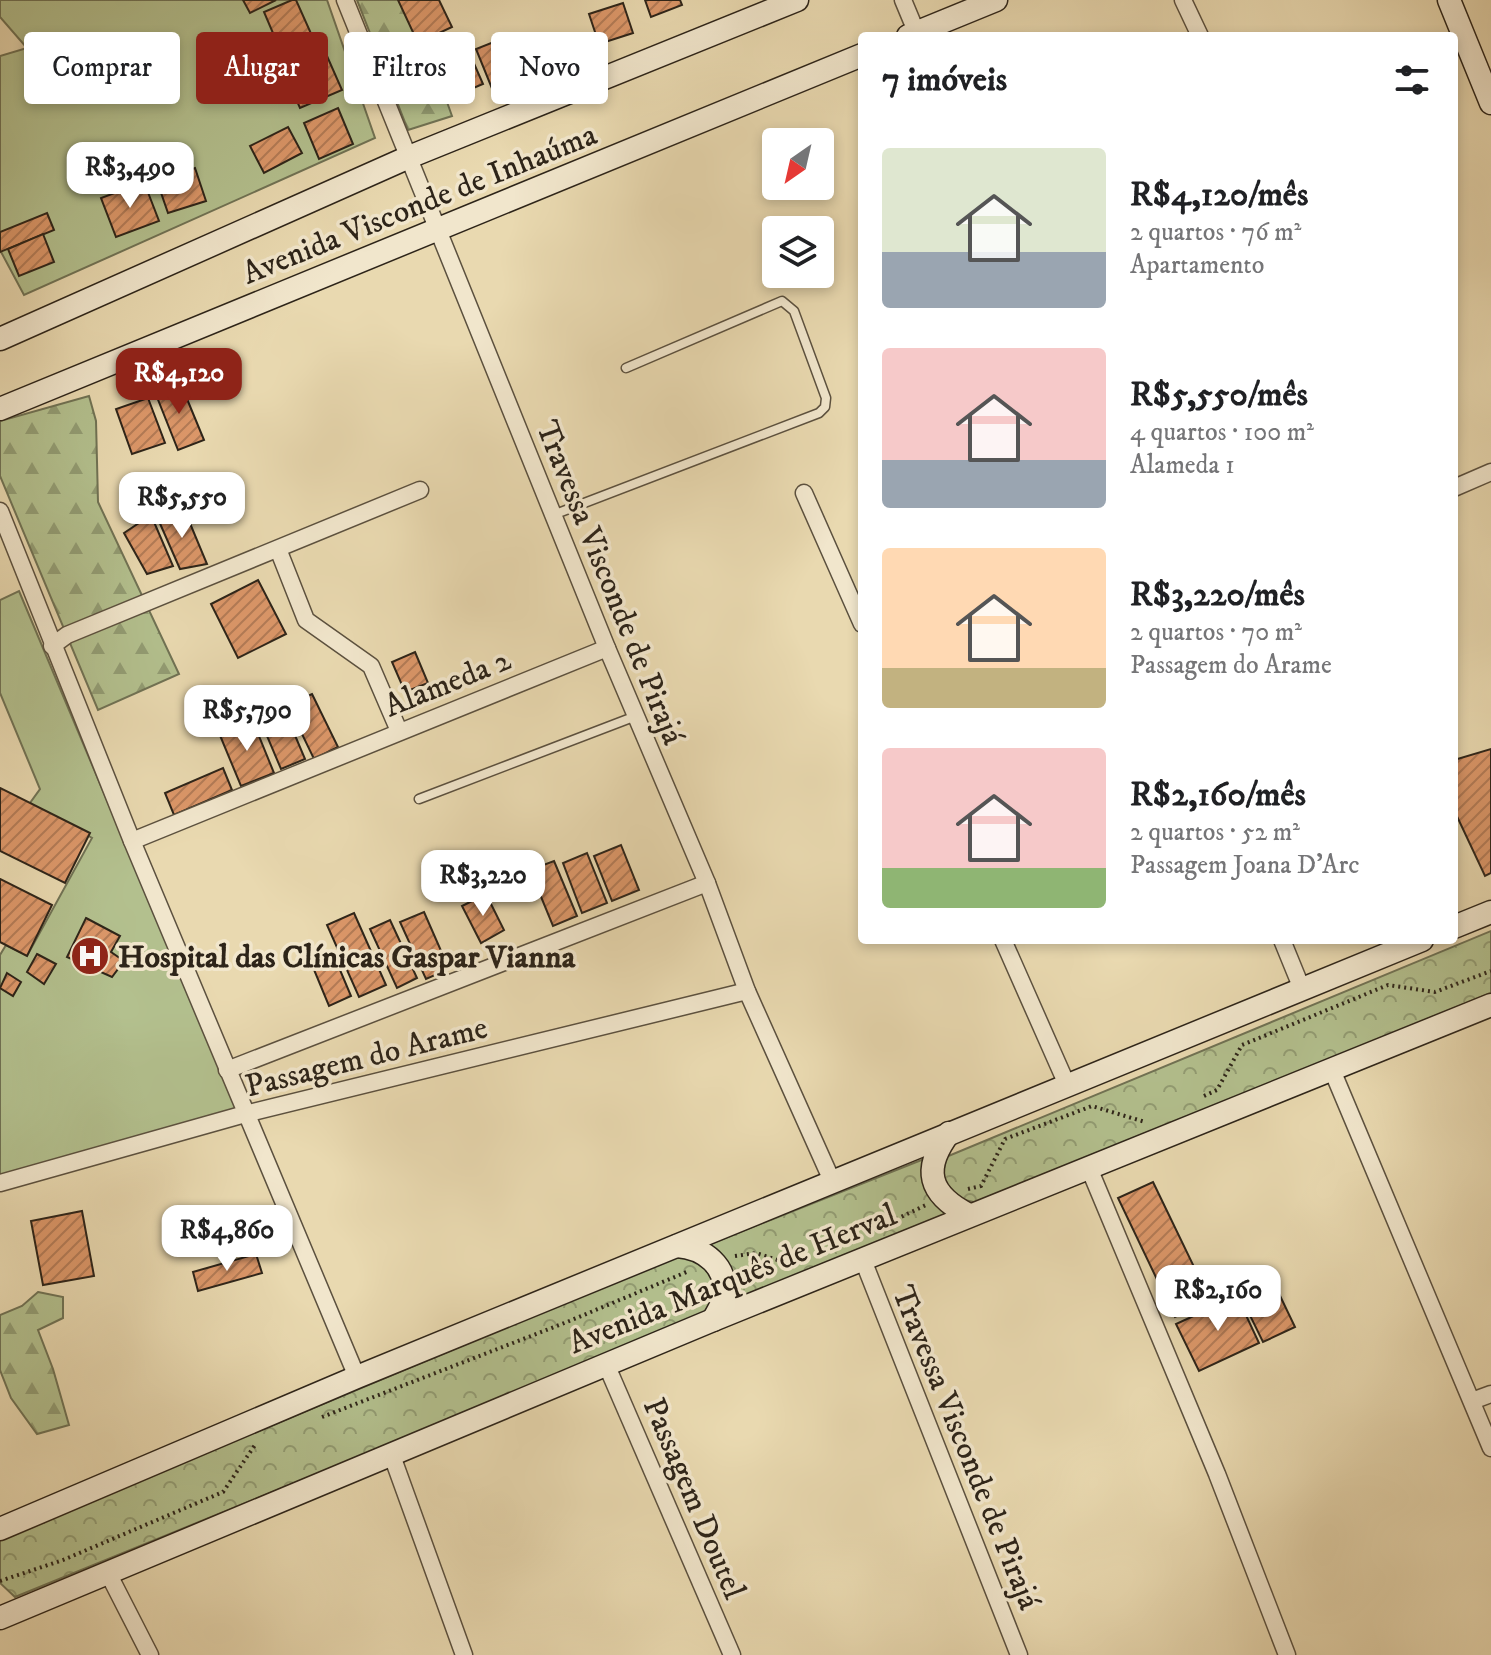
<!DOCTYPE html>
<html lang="pt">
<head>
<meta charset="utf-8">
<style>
  :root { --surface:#fff; --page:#f6f6f6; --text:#202124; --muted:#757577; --accent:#8f2418 }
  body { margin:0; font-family:"IM FELL DW Pica",serif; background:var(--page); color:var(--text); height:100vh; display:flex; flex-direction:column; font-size:30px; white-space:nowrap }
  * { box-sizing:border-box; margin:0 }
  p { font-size:26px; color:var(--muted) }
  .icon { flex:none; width:44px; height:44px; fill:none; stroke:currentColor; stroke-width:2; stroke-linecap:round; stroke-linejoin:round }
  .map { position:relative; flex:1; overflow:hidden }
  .details { position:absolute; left:858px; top:32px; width:600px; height:912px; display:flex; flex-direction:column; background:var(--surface); border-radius:8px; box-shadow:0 4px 12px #0003 }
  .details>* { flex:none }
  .top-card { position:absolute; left:24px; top:32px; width:714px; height:72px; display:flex; gap:16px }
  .needle { width:52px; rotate:214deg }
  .fabs { position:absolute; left:762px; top:128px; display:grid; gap:16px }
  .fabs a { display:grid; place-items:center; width:72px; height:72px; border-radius:8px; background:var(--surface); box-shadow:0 4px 12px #0003; font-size:40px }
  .price { position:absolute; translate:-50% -68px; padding:0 18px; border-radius:16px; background:#fff; color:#222; font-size:26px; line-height:52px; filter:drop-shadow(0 2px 4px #0008) }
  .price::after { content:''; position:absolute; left:50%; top:48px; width:24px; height:18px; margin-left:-12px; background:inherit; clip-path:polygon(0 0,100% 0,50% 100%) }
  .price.selected { background:var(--accent); color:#fff }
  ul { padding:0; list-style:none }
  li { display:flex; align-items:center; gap:24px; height:200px; padding:0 24px }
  li span { display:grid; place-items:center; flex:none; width:224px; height:160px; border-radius:8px; color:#555 }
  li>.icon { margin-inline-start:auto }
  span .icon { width:96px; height:96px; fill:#fffc; stroke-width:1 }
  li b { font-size:34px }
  h2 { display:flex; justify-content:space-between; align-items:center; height:96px; padding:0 24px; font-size:34px }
  .chip { padding:0 28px; border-radius:8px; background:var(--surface); box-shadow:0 4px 12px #0003; font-size:28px; line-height:72px }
  .chip.selected { background:var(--accent); color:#fff }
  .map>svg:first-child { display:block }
</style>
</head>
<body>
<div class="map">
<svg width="1491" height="1655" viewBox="0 0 1491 1655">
  <defs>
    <pattern id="forest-firs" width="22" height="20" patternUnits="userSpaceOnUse" patternTransform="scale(2)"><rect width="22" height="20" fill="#b3c08e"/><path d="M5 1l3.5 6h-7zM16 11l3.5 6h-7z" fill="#929c73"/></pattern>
    <pattern id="park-crowns" width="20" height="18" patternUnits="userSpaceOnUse" patternTransform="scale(2)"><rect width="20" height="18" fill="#b3c08e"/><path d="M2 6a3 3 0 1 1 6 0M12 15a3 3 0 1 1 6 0" fill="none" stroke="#929c73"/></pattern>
    <pattern id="building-hatch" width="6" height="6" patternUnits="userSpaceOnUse" patternTransform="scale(2)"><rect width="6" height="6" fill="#dc9769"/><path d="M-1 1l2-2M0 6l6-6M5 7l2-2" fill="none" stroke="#b37b56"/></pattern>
  </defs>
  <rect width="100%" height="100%" fill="#e9d9b0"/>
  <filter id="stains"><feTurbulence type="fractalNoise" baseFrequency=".0025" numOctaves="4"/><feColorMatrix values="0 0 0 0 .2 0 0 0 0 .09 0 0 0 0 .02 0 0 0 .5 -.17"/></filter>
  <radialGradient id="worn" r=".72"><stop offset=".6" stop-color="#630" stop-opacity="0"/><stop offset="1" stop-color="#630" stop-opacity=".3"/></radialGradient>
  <g fill="#b3c08e" stroke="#707254" stroke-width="2">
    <path d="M0,0h327l48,138 -351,157 -24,-45v-194l27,-8 -27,-31z"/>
    <path d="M19,591l219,521 -238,67v-224l6,-10 21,11 65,-118 -62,-35 10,-14 -40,-96v-93z"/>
  </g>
  <g fill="url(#forest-firs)" stroke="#707254" stroke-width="2">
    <path d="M357,0h43l18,43 35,-9 5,16 -25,13 19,53 -44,14z"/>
    <path d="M89,396l7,25 2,81 81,172 -81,36 -98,-234v-55z"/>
    <path d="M38,1292l25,5v21l-25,12 15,39 16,56 -32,9 -26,-36 -11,-28v-55l22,-9z"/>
  </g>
  <g fill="url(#park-crowns)" stroke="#707254" stroke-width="2">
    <path d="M1491,931v62l-513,210 -18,-4 -18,-20 4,-22z"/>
    <path d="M929,1157l29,58 -229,90 7,-20 -5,-15 -21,-26z"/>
    <path d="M684,1253l28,18 5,18 -3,17 -15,12 -684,279 -15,-14v-44z"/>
  </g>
  <g fill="url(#building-hatch)" stroke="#2d2419" stroke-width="2">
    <path d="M243,0h33l-26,13z"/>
    <path d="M292,0h4l17,38 -32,14 -17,-40z"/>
    <path d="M398,0h41l13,27 -34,16z"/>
    <path d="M645,0h35l2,5 -31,12z"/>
    <path d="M623,3l10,30 -34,11 -10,-30z"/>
    <path d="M514,34l17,42 -38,15 -17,-42z"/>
    <path d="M323,47l19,43 -42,18 -19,-43z"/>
    <path d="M472,59l11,25 -38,16 -11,-25z"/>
    <path d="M338,108l15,36 -34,15 -15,-36z"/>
    <path d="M288,127l14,26 -38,20 -14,-27z"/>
    <path d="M195,168l11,33 -38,12 -11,-32z"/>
    <path d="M144,182l15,39 -43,16 -15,-39z"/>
    <path d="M47,213l7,17 -54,22v-20z"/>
    <path d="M43,234l11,28 -35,14 -11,-27z"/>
    <path d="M180,382l24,58 -26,10 -23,-58z"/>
    <path d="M148,398l17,45 -33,11 -16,-45z"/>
    <path d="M184,509l23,55 -27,5 -22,-50z"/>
    <path d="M151,515l22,51 -26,8 -23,-41z"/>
    <path d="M258,580l28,54 -48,24 -27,-54z"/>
    <path d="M415,652l13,31 -23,9 -13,-30z"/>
    <path d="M312,694l26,53 -24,12 -26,-54z"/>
    <path d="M283,707l22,52 -24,10 -22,-52z"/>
    <path d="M252,719l22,54 -33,13 -22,-53z"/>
    <path d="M1491,749v124l-6,3 -31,-66v-50z"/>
    <path d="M223,768l9,22 -58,25 -9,-22z"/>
    <path d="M0,788l90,45 -25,50 -65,-32z"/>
    <path d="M621,845l18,45 -27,11 -18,-45z"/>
    <path d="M587,853l20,50 -25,10 -19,-50z"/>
    <path d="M554,861l23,55 -24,10 -23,-56z"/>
    <path d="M0,879l52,26 -25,51 -27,-14z"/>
    <path d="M486,894l18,36 -23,13 -19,-37z"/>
    <path d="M424,912l25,57 -23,10 -26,-57z"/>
    <path d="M354,913l32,72 -27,12 -32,-72z"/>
    <path d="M86,918l34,18 -9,16 13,9 -12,16 -45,-20z"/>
    <path d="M390,920l27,58 -20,10 -27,-59z"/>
    <path d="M332,951l19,45 -22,10 -19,-46z"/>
    <path d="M37,954l19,10 -12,20 -17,-12z"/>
    <path d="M7,973l14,9 -8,14 -13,-8z"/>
    <path d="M1153,1182l57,118 -35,17 -57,-119z"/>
    <path d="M82,1211l12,65 -51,9 -12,-64z"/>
    <path d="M256,1254l6,19 -64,18 -5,-19z"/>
    <path d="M1271,1277l24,50 -32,15 -24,-49z"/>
    <path d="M1237,1296l22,47 -60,28 -23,-47z"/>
  </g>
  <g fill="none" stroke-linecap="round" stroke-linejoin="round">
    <g stroke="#5c513f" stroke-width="11">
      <g id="lane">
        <path d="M553,515l266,-102 6,-6 1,-9 -32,-87 -12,-10 -156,67"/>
        <path d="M419,799l217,-83"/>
      </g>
    </g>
    <g stroke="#5c513f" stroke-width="19">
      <g id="street">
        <path d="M345,0l262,648 100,235 40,108 86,192"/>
        <path d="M903,0l15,36"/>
        <path d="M1183,0l17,36"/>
        <path d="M1454,488l37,-16"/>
        <path d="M804,493l58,131"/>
        <path d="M0,511l132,330 225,536"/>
        <path d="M278,549l28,71 65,46 28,65"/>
        <path d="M52,646l15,-11 353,-145"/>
        <path d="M132,841l475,-193"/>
        <path d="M1003,940l65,147"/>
        <path d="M1282,940l20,49"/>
        <path d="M227,1070l480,-187"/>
        <path d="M1332,1070l159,378"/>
        <path d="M1089,1168l128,306 70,181"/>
        <path d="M0,1183l245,-69 502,-123"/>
        <path d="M863,1260l156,395"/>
        <path d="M606,1364l126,291"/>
        <path d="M1472,1401l19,-7"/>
        <path d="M391,1453l73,202"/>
        <path d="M107,1571l43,84"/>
      </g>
    </g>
    <g stroke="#2d2419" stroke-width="25">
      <g id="secondary">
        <path d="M1449,0l42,103"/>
        <path d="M908,36l88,-36"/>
        <path d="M0,339l409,-182 388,-157"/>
        <path d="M0,409l862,-354"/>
        <path d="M1454,927l37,-15"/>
        <path d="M949,1133c-27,36 -21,61 20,82"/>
        <path d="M677,1246c27,2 51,20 47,50 -1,8 -7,17 -11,24"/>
        <path d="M0,1529l357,-152 1065,-437"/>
        <path d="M0,1618l713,-298 778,-315"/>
      </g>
    </g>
    <g stroke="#2d2419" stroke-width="4" stroke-dasharray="2 4" stroke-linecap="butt">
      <path d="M1204,1096l13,-6 25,-45 146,-60 47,7 56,-21"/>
      <path d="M968,1189l13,-3 24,-47 87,-33 53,16"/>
      <path d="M880,1227l46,-22"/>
      <path d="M735,1256l21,-3 37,12"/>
      <path d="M322,1417l245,-95 122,-51"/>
      <path d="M0,1581l63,-21 160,-68 32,-47"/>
    </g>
    <use href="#lane" stroke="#f1e6cc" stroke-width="8"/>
    <use href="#street" stroke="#f1e6cc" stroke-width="16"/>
    <use href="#secondary" stroke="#f1e6cc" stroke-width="22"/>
  </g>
  <defs>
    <g id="hospital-disc" transform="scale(2)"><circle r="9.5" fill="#8f2418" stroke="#f1e6cc"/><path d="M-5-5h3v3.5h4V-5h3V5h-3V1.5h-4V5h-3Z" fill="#fff"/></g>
  </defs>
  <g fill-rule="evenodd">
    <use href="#hospital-disc" x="90" y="956"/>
  </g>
  <g text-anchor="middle" stroke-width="7" stroke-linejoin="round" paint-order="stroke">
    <g font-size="32" fill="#2d2419" stroke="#f1e6cc">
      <text transform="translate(419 203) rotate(-22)" y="11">Avenida Visconde de Inhaúma</text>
      <text transform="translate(611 582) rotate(68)" y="11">Travessa Visconde de Pirajá</text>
      <text transform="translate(447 682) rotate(-22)" y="11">Alameda 2</text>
      <text transform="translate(366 1056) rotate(-14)" y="11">Passagem do Arame</text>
      <text transform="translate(732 1278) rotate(-22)" y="11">Avenida Marquês de Herval</text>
      <text transform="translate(967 1447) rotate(68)" y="11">Travessa Visconde de Pirajá</text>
      <text transform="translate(695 1498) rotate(67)" y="11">Passagem Doutel</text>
    </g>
    <g font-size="32" font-weight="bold" fill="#2d2419" stroke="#f1e6cc" text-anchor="start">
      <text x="118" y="967">Hospital das Clínicas Gaspar Vianna</text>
    </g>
  </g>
  <rect width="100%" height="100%" filter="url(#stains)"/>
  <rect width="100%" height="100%" fill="url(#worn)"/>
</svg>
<div class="fabs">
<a><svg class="needle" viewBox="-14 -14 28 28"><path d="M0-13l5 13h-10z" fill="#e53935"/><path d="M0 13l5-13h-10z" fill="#757577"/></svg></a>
<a><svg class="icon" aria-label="layers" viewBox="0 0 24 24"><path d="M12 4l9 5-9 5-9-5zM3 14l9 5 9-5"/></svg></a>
</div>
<b class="price" style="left:130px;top:210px">R$3,490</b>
<b class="price selected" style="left:179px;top:416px">R$4,120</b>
<b class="price" style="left:182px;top:540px">R$5,550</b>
<b class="price" style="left:247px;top:753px">R$5,790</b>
<b class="price" style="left:483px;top:918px">R$3,220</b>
<b class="price" style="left:227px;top:1273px">R$4,860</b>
<b class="price" style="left:1218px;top:1333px">R$2,160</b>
<div class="top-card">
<a class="chip">Comprar</a>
<a class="chip selected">Alugar</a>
<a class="chip">Filtros</a>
<a class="chip">Novo</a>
</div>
<section class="details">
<h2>7 imóveis<svg class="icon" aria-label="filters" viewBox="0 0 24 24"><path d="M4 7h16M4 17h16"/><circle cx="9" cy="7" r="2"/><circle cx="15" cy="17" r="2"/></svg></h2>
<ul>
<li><span style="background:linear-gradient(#dfe7d0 65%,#9aa5b1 0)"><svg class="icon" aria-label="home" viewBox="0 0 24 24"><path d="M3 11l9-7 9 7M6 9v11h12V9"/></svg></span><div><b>R$4,120/mês</b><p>2 quartos · 76 m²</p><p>Apartamento</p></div></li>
<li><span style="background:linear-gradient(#f6c9c9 70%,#9aa5b1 0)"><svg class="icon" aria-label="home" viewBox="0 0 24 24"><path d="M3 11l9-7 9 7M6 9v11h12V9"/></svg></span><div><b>R$5,550/mês</b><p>4 quartos · 100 m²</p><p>Alameda 1</p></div></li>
<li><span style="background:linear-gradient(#ffd9b3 75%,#c2b280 0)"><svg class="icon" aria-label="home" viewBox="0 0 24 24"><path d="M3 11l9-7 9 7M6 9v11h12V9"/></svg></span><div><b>R$3,220/mês</b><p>2 quartos · 70 m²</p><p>Passagem do Arame</p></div></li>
<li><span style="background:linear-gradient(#f6c9c9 75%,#8fb573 0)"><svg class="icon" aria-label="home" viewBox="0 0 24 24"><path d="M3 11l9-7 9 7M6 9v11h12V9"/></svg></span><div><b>R$2,160/mês</b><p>2 quartos · 52 m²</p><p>Passagem Joana D'Arc</p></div></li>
</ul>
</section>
</div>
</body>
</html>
